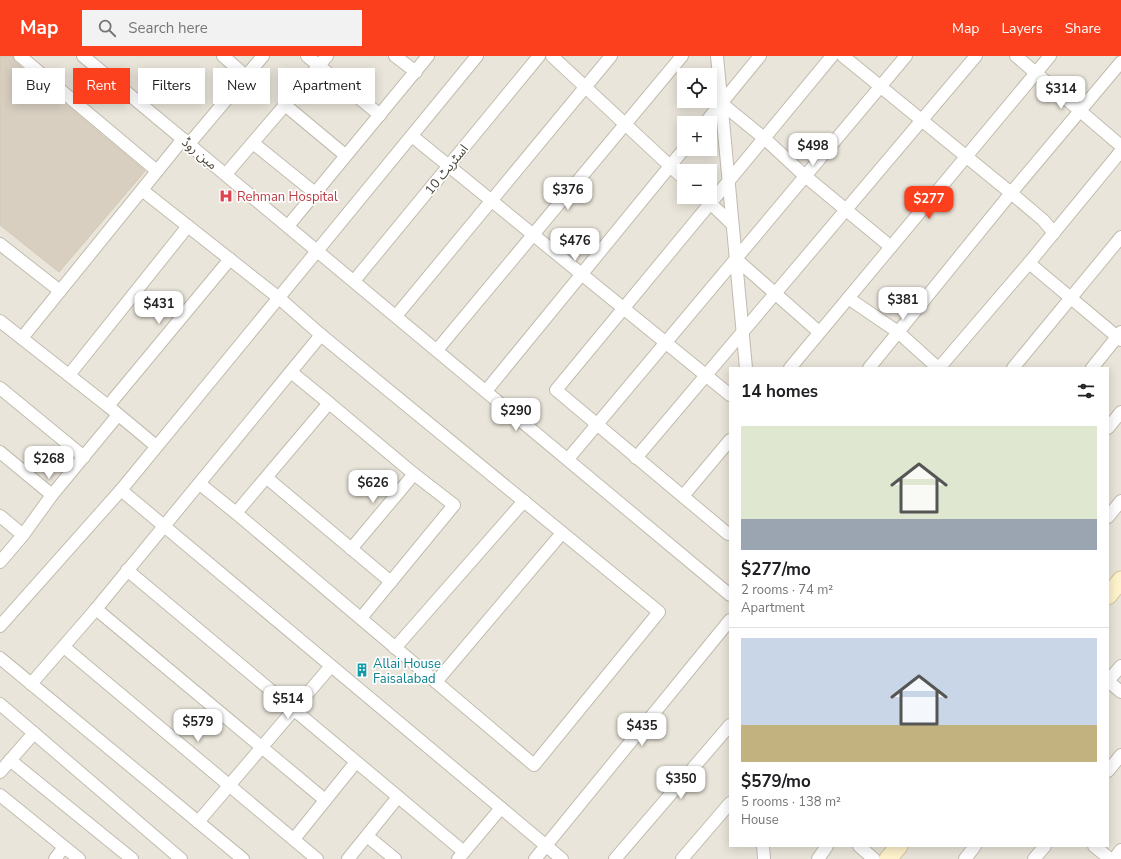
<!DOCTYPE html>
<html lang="en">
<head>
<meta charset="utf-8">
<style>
  :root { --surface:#fff; --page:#f2f2f2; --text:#202124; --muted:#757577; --line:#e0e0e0; --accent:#fc3f1d }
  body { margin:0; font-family:"Nunito Sans","Noto Sans Arabic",sans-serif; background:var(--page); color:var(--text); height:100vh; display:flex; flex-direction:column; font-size:15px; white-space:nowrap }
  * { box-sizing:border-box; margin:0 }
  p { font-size:13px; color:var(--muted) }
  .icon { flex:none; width:22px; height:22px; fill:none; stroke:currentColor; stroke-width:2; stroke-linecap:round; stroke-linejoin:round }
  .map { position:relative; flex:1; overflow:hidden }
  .sheet { position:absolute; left:729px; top:311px; width:380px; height:480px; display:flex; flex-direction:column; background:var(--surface); border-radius:0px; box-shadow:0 2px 10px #0003 }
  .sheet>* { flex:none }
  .banner { position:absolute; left:12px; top:12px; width:380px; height:36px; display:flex; gap:8px }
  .buttons { position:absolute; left:677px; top:12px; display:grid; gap:8px }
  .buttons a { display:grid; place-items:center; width:40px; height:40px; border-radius:0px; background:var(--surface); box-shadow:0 2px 10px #0003; font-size:20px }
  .price { position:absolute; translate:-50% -34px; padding:0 9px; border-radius:8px; background:#fff; color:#222; font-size:13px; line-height:26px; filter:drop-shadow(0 1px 2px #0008) }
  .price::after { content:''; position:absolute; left:50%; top:24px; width:12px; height:9px; margin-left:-6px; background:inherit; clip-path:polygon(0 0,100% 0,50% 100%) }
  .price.selected { background:var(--accent); color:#fff }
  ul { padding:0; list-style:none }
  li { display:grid; align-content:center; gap:8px; height:212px; padding:0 12px }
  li+li { border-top:1px solid var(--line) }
  li span { display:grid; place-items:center; height:124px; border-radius:0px; color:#555 }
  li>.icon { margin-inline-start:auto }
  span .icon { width:72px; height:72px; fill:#fffc; stroke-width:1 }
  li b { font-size:17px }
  h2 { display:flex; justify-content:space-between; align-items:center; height:48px; padding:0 12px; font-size:17px }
  .chip { padding:0 14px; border-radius:0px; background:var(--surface); box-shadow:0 2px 10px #0003; font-size:14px; line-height:36px }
  .chip.selected { background:var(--accent); color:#fff }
  header { display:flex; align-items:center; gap:24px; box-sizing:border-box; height:56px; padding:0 20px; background:var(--accent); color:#fff }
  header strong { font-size:19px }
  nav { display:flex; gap:22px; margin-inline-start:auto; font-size:14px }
  .search { width:280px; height:36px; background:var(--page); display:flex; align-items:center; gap:10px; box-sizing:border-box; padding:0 14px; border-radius:0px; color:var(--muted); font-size:15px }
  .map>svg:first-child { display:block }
</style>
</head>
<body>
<header>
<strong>Map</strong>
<div class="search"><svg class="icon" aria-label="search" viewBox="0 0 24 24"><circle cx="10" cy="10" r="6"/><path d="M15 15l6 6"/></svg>Search here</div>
<nav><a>Map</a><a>Layers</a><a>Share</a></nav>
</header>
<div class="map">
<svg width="1121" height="803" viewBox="0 0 1121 803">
  <rect width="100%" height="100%" fill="#f6f3ec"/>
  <path fill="#eae5da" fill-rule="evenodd" d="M0,0h1121v803h-1121zM684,19h26v26h-26zM684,67h26v26h-26zM684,115h26v26h-26zM730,312h378v478h-378z"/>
  <path fill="#d8cfc1" stroke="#d3c7b4" d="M0,0h13l2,6 130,109 -86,101 -59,-47z"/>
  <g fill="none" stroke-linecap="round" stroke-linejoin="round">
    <g stroke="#c2bbae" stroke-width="14">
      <g id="street">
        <path d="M20,0l137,115"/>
        <path d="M83,0l647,539"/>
        <path d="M223,0l23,20"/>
        <path d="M307,0l73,59"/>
        <path d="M395,0l21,16"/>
        <path d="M552,0l132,123"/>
        <path d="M717,0l29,312"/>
        <path d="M843,0l168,137 32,27 11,13"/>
        <path d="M1016,0l105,90"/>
        <path d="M721,47l43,35 41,38 86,71"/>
        <path d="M285,49l60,50"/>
        <path d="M705,67l55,-67"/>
        <path d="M412,80l318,259"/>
        <path d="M253,87l62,50"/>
        <path d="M189,88l74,-88"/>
        <path d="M226,118l101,-118"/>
        <path d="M142,134l137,108 42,37 338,277 -125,153 -298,-252 -36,-29"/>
        <path d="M704,141l28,27"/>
        <path d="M288,170l140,-170"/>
        <path d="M0,188l60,47"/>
        <path d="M736,203l83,73"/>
        <path d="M1029,207l92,77"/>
        <path d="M354,225l185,-225"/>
        <path d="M848,242l50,34 40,36"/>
        <path d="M396,260l215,-260"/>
        <path d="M0,265l108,85 48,40"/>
        <path d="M22,282l161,-199"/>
        <path d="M437,294l245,-294"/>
        <path d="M790,312l260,-312"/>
        <path d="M869,312l142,-175 110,-131"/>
        <path d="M939,312l90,-105 92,-112"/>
        <path d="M1013,312l108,-131"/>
        <path d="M1092,312l29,-36"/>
        <path d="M291,316l38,31"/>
        <path d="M69,319l119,-149"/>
        <path d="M0,332l84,69"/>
        <path d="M486,335l198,-242"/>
        <path d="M108,350l122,-147"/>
        <path d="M1108,372l13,-16"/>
        <path d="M0,396l52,43"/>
        <path d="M636,402l340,-402"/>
        <path d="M568,403l338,-403"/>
        <path d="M267,422l124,104"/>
        <path d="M121,434l441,369"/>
        <path d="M683,440l47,-56"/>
        <path d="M236,457l93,-110 85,71 40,31 -93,113"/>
        <path d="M0,460l23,19"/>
        <path d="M1108,461l13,-16"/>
        <path d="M728,478l-172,-144 276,-334"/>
        <path d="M351,493l63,-75"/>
        <path d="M0,506l23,-27 29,-40 66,-80"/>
        <path d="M127,514l337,282"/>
        <path d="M96,553l229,191"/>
        <path d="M0,570l121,-136 356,-434"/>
        <path d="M64,591l253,212"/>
        <path d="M395,592l129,-147"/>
        <path d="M0,602l243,201"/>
        <path d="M1108,625l13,-15"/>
        <path d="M1108,625l13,11"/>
        <path d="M436,626l126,-149"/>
        <path d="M31,628l65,-75 225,-274"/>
        <path d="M0,648l181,155"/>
        <path d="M10,704l122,99"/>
        <path d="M1108,715l13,-16"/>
        <path d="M0,716l34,-39"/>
        <path d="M0,739l79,64"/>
        <path d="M198,766l133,-156"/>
        <path d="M367,780l28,23"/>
        <path d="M294,783l62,-77"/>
        <path d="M763,790l1,13"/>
        <path d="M859,790l15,13"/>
        <path d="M1094,790l16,13"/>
        <path d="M55,803l9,-12"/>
        <path d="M348,803l50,-62"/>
        <path d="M458,803l43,-51"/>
        <path d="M535,803l195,-239"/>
        <path d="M615,803l115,-134"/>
        <path d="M682,803l48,-56"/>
        <path d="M818,803l9,-13"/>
        <path d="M965,803l10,-13"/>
        <path d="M1034,803l11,-13"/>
        <path d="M1114,803l7,-9"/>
      </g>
    </g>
    <g stroke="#d6c79b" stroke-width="19">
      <g id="secondary">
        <path d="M1108,540l13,-16"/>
        <path d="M888,803l11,-13"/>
      </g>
    </g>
    <use href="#street" stroke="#fff" stroke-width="12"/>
    <use href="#secondary" stroke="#fff3cd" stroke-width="17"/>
  </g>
  <defs>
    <g id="hospital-bare" transform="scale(1.08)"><path d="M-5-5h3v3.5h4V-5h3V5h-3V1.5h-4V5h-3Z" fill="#e0444e" stroke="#fff" stroke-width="2.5" paint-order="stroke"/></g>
    <g id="building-bare" transform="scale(1.08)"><path d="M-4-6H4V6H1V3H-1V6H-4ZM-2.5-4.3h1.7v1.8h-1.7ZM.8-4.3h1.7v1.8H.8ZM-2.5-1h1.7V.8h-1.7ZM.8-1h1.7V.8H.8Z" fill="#0f9aa8" stroke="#fff" stroke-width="2.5" paint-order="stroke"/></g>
  </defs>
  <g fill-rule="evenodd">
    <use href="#hospital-bare" x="226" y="140"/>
    <use href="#building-bare" x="362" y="614"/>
  </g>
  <g text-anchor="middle" stroke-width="3.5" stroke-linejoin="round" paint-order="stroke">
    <g font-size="13" fill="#4b4439" stroke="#fff">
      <text transform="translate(200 97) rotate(40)" y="5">مین روڈ</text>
      <text transform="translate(446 113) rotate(-51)" y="5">اسٹریٹ 10</text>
    </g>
    <g font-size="13" fill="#be3a42" stroke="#fff" text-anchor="start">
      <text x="237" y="145">Rehman Hospital</text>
    </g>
    <g font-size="13" fill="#0d838f" stroke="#fff" text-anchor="start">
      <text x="373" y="612">Allai House<tspan x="373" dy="15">Faisalabad</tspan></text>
    </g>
  </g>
</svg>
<div class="buttons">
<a><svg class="icon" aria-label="locate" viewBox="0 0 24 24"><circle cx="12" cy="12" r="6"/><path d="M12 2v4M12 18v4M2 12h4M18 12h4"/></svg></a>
<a>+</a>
<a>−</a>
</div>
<b class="price" style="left:1061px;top:54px">$314</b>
<b class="price" style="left:813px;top:111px">$498</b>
<b class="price" style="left:568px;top:155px">$376</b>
<b class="price selected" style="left:929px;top:164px">$277</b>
<b class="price" style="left:575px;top:206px">$476</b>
<b class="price" style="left:903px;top:265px">$381</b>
<b class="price" style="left:159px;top:269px">$431</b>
<b class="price" style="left:516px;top:376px">$290</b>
<b class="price" style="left:49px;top:424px">$268</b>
<b class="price" style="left:373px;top:448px">$626</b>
<b class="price" style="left:288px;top:664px">$514</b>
<b class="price" style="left:198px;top:687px">$579</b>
<b class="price" style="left:642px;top:691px">$435</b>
<b class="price" style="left:681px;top:744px">$350</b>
<div class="banner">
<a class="chip">Buy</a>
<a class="chip selected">Rent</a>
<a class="chip">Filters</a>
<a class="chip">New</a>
<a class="chip">Apartment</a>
</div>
<section class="sheet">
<h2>14 homes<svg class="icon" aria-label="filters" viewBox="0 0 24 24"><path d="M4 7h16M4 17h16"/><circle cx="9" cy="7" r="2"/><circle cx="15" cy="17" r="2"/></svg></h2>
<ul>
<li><span style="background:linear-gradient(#dfe7d0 75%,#9aa5b1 0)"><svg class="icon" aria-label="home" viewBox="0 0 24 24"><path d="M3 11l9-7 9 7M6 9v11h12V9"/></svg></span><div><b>$277/mo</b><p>2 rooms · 74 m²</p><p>Apartment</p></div></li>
<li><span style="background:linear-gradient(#c9d6e8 70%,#c2b280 0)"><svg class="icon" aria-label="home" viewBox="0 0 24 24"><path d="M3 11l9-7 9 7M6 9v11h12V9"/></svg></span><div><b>$579/mo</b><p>5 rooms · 138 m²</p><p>House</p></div></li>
</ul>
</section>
</div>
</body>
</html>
